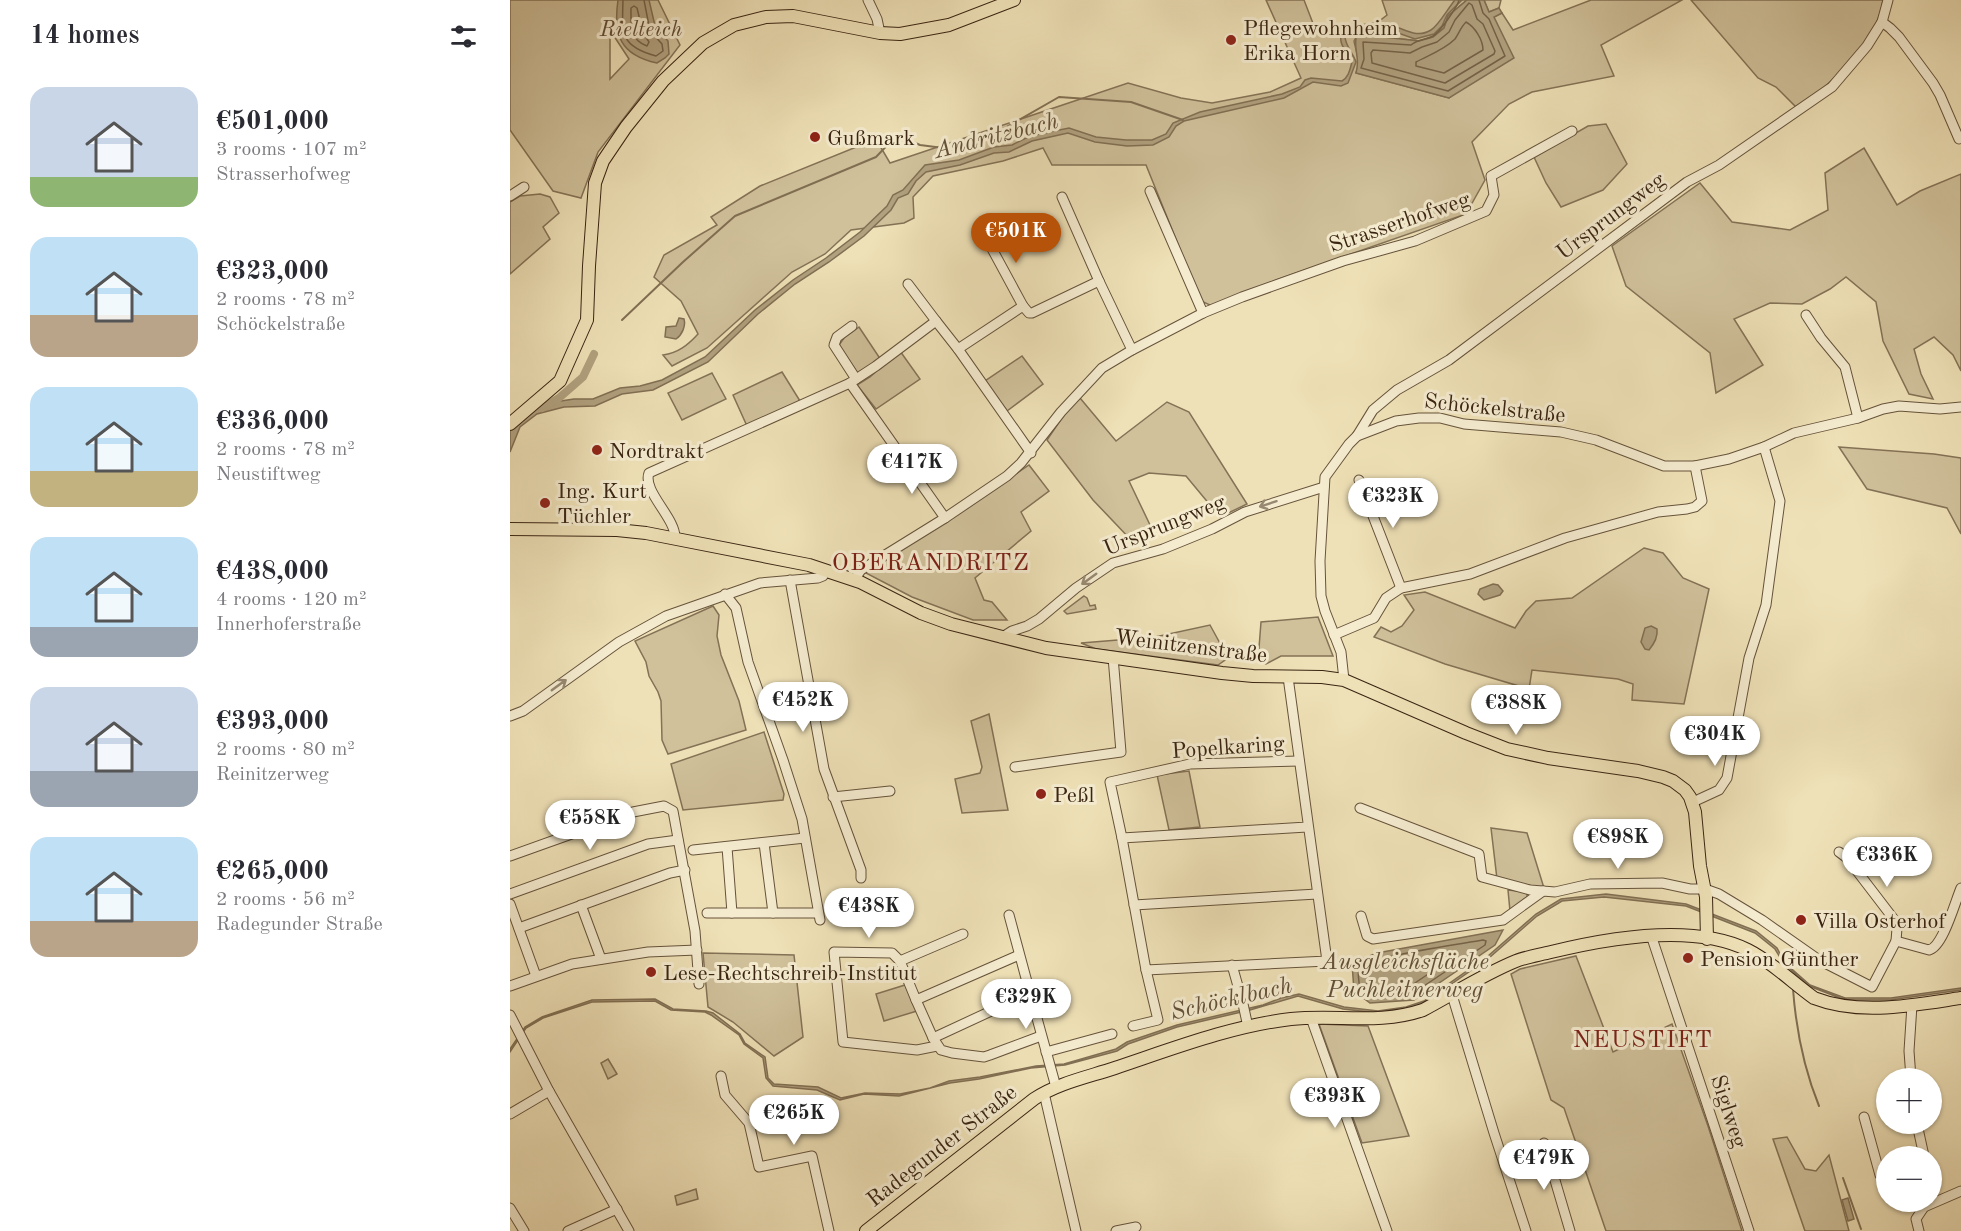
<!DOCTYPE html>
<html lang="en">
<head>
<meta charset="utf-8">
<style>
  :root { --surface:#fff; --page:#f2f2f3; --text:#2b2b33; --muted:#7c7c81; --accent:#b45309 }
  body { margin:0; font-family:"Old Standard TT",serif; background:var(--page); color:var(--text); height:100vh; display:flex; flex-direction:column; font-size:22px; white-space:nowrap }
  * { box-sizing:border-box; margin:0 }
  p { font-size:20px; color:var(--muted) }
  .icon { flex:none; width:33px; height:33px; fill:none; stroke:currentColor; stroke-width:2; stroke-linecap:round; stroke-linejoin:round }
  .map { position:relative; flex:1; overflow:hidden }
  .details { display:flex; flex-direction:column; background:var(--surface); width:510px }
  .details>* { flex:none }
  .tools { position:absolute; left:1366px; top:1068px; display:grid; gap:12px }
  .tools a { display:grid; place-items:center; width:66px; height:66px; border-radius:50%; background:var(--surface); box-shadow:0 2px 4px #0004; font-size:30px }
  .price { position:absolute; translate:-50% -51px; padding:0 14px; border-radius:21px; background:#fff; color:#222; font-size:20px; line-height:39px; filter:drop-shadow(0 2px 3px #0008) }
  .price::after { content:''; position:absolute; left:50%; top:36px; width:18px; height:14px; margin-left:-9px; background:inherit; clip-path:polygon(0 0,100% 0,50% 100%) }
  .price.on { background:var(--accent); color:#fff }
  ul { padding:0; list-style:none }
  li { display:flex; align-items:center; gap:18px; height:150px; padding:0 30px }
  li span { display:grid; place-items:center; flex:none; width:168px; height:120px; border-radius:18px; color:#555 }
  li>.icon { margin-inline-start:auto }
  span .icon { width:72px; height:72px; fill:#fffc; stroke-width:1 }
  li b { font-size:26px }
  h2 { display:flex; justify-content:space-between; align-items:center; height:72px; padding:0 30px; font-size:26px }
  main { display:flex; flex:1; min-height:0 }
  .map>svg:first-child { display:block }
</style>
</head>
<body>
<main>
<section class="details">
<h2>14 homes<svg class="icon" aria-label="filters" viewBox="0 0 24 24"><path d="M4 7h16M4 17h16"/><circle cx="9" cy="7" r="2"/><circle cx="15" cy="17" r="2"/></svg></h2>
<ul>
<li><span style="background:linear-gradient(#c9d6e8 75%,#8fb573 0)"><svg class="icon" aria-label="home" viewBox="0 0 24 24"><path d="M3 11l9-7 9 7M6 9v11h12V9"/></svg></span><div><b>€501,000</b><p>3 rooms · 107 m²</p><p>Strasserhofweg</p></div></li>
<li><span style="background:linear-gradient(#bfe0f5 65%,#b9a48a 0)"><svg class="icon" aria-label="home" viewBox="0 0 24 24"><path d="M3 11l9-7 9 7M6 9v11h12V9"/></svg></span><div><b>€323,000</b><p>2 rooms · 78 m²</p><p>Schöckelstraße</p></div></li>
<li><span style="background:linear-gradient(#bfe0f5 70%,#c2b280 0)"><svg class="icon" aria-label="home" viewBox="0 0 24 24"><path d="M3 11l9-7 9 7M6 9v11h12V9"/></svg></span><div><b>€336,000</b><p>2 rooms · 78 m²</p><p>Neustiftweg</p></div></li>
<li><span style="background:linear-gradient(#bfe0f5 75%,#9aa5b1 0)"><svg class="icon" aria-label="home" viewBox="0 0 24 24"><path d="M3 11l9-7 9 7M6 9v11h12V9"/></svg></span><div><b>€438,000</b><p>4 rooms · 120 m²</p><p>Innerhoferstraße</p></div></li>
<li><span style="background:linear-gradient(#c9d6e8 70%,#9aa5b1 0)"><svg class="icon" aria-label="home" viewBox="0 0 24 24"><path d="M3 11l9-7 9 7M6 9v11h12V9"/></svg></span><div><b>€393,000</b><p>2 rooms · 80 m²</p><p>Reinitzerweg</p></div></li>
<li><span style="background:linear-gradient(#bfe0f5 70%,#b9a48a 0)"><svg class="icon" aria-label="home" viewBox="0 0 24 24"><path d="M3 11l9-7 9 7M6 9v11h12V9"/></svg></span><div><b>€265,000</b><p>2 rooms · 56 m²</p><p>Radegunder Straße</p></div></li>
</ul>
</section>
<div class="map">
<svg width="1451" height="1231" viewBox="0 0 1451 1231">
  <rect width="100%" height="100%" fill="#efe1b7"/>
  <filter id="stains"><feTurbulence type="fractalNoise" baseFrequency=".00333" numOctaves="4"/><feColorMatrix values="0 0 0 0 .2 0 0 0 0 .09 0 0 0 0 .02 0 0 0 .5 -.17"/></filter>
  <radialGradient id="worn" r=".72"><stop offset=".6" stop-color="#630" stop-opacity="0"/><stop offset="1" stop-color="#630" stop-opacity=".3"/></radialGradient>
  <g fill="#d0c19b" stroke="#847256" stroke-width="1.5" fill-rule="evenodd">
    <path d="M0,0h148l22,45 -82,107 -17,46 -28,-7 -43,-61zM100,30l19,29 -19,20z"/>
    <path d="M756,0h38l10,26 12,-1 9,4 15,-2 28,-5 9,-7 -5,-15h85l-19,16 -4,12 -11,9 -13,4 -62,-7 -4,7 5,21 -3,11 93,25 12,-9 33,-72 8,-4 11,17 78,-30h91l-81,45 13,31 -82,16 -23,12 -37,38 13,38 -19,34 -190,66 -64,26 -11,-5 -55,-136h-94l-9,-17 -40,13 -70,15 -20,21 1,21 -10,5 -53,7 -26,24 -33,18 -85,76 -35,18 -9,-11c15,-2 25,-10 35,-21l-17,-33 -27,-24 10,-22 53,-30 -6,-8 49,-31 116,-47 14,24 238,-80 53,15 31,5 58,-11 31,-14z"/>
    <path d="M974,0h17l-2,8 -10,4z"/>
    <path d="M1181,0h192c-5,41 -53,87 -87,107l-20,-20 -18,-9z"/>
    <path d="M1096,124l21,40 -24,26 -42,17 -15,-24 -12,-26 54,-31z"/>
    <path d="M1354,148l33,57 23,-14 41,-17v197l-8,-16 -19,-18 -20,12 7,25 12,25 -24,-5 -26,-53 -7,-39 -30,-25 -16,12 -28,15 -32,-1 -36,16 29,46 -47,28 -6,-40 -84,-67 -14,-40 88,-63 32,39 58,8 38,-20 -3,-37z"/>
    <path d="M30,194l10,3 9,16 -16,14 7,12 -40,35v-72l10,-6z"/>
    <path d="M349,327l22,33 -23,14 -19,-29 5,-7z"/>
    <path d="M390,351l20,28 -44,30 -19,-24 13,-8z"/>
    <path d="M512,356l21,28 -36,27 -22,-30z"/>
    <path d="M272,372l18,29 -53,25 -14,-31z"/>
    <path d="M202,373l14,26 -44,21 -14,-27z"/>
    <path d="M570,398l36,43 51,-39 22,10 58,92 -27,13 -34,-41 -37,-3 -20,8 22,46 -19,14 -39,-41 -46,-60 19,-28z"/>
    <path d="M1329,447l95,7 27,4v76l-14,-26 -80,-19z"/>
    <path d="M519,465l20,26 -28,21 10,19 -56,47 9,22 8,2 15,18h-34l-61,-23 -48,-25 82,-51z"/>
    <path d="M1134,548l19,5 20,25 26,11 -25,115 -52,-4 1,-16 -15,-5 -86,-9 -3,19 -84,-25 -71,-27 7,-10 10,5 11,-6 12,-16 -10,-15 21,-3 90,36 11,-17 10,-10 36,-3z"/>
    <path d="M574,596l3,2 3,8 5,-1 1,4 -29,5 -3,-3z"/>
    <path d="M203,606l6,9 -2,21 4,19 18,46 7,29 -78,24 -6,-14 -1,-39 -3,-9 -9,-16 -3,-14 -11,-21z"/>
    <path d="M808,617l15,39h-52l-15,8 -8,-3 3,-39z"/>
    <path d="M700,625l18,33 -10,7 -122,-16 -15,-6 74,-6z"/>
    <path d="M479,714l19,96 -46,3 -7,-34 25,-6 2,-6 -11,-46z"/>
    <path d="M254,732l20,62 -1,6 -100,10 -12,-46z"/>
    <path d="M679,771l11,56 -31,3 -12,-55z"/>
    <path d="M981,828l36,5 17,55 -47,-9z"/>
    <path d="M998,890l19,2v5l-17,14z"/>
    <path d="M193,953l91,2 9,82 -29,19 -41,-34 -25,-15z"/>
    <path d="M1066,956l37,96 59,-28 36,102 34,105h-136l-42,-123 -13,-8 -40,-126 9,-5z"/>
    <path d="M395,985l12,26 -33,10 -8,-27z"/>
    <path d="M809,1024l49,2 41,110 -47,7z"/>
    <path d="M98,1059l9,15 -9,5 -7,-16z"/>
    <path d="M1277,1137l18,32 11,2 13,-16 20,76h-44l-32,-92z"/>
    <path d="M186,1189l2,10 -21,6 -2,-9z"/>
  </g>
  <g fill="#b1a17f" stroke="#816f53" stroke-width="1.5">
    <path d="M108,0h31l7,30h2l10,11 1,13 -4,4 -8,5c-37,-8 -44,-28 -39,-63z"/>
    <path d="M945,0h7l-15,15 -5,11 -8,8 -19,5 -31,-11 -28,3 -11,4c-1,9 8,18 11,27l-8,21 -7,3 -28,-4 -29,16 -100,23 -8,5 -7,11 -16,8 -26,1 -32,-4 -27,-9 -36,8 -23,11 -15,1 -34,12 -34,7 -10,9 -8,13 -10,4 -7,12 -27,26 -35,26 -34,22 -37,30 -50,48 -55,28 -31,4 -27,12 -31,1 -27,7 -17,13 -10,25v-21l8,-10 23,-17 33,-5h19l27,-11 20,-2 22,-6 43,-23 50,-47 38,-30 33,-22 34,-26 27,-26 6,-11 10,-5 22,-25 34,-5 35,-13 18,-2 18,-9 39,-8 27,9 30,3h26l14,-6 7,-11 27,-11 82,-18 18,-7 5,-7 6,-2 31,3c7,-4 8,-12 10,-19 -5,-11 -16,-19 -9,-31 11,-4 30,-9 42,-7 17,2 30,16 46,6 8,-5 17,-22 24,-30z"/>
    <path d="M957,0h17l5,12 10,-4 3,5 -8,4 20,41 -65,40 -93,-25c5,-16 -4,-26 1,-39l62,7 14,-4 11,-9 4,-12z"/>
    <path d="M169,318l5,1c2,7 -2,16 -8,20l-11,-2 1,-10 10,-1z"/>
    <path d="M983,584l5,1 5,6 -3,4 -16,5 -6,-6 2,-5z"/>
    <path d="M1141,626l6,3c1,8 -3,15 -8,21l-4,-1 -4,-7 4,-14z"/>
    <path d="M1096,894l80,10 70,27 21,17 8,15 25,22 35,13h46l70,-10v2l-71,10h-45l-36,-14 -25,-22 -9,-15 -20,-16 -69,-27 -82,-9 -42,4 -25,15 -48,42 -65,45 -18,6 -28,4 -35,-4 -45,-13 -48,14 -73,17 -49,17 -11,7 -52,14 -34,3 -52,11 -29,4 -51,13 -35,-2 -24,6 -23,-10 -44,-4 -7,-8 -3,-20 -19,-14 -5,-9 -28,-20 -6,-3 -34,-2 -16,-9 -63,1 -49,16 -17,10 -16,24v-3l15,-22 17,-10 50,-17 63,-1 18,10 33,2 7,2 27,21 5,9 20,14 3,21 6,6 44,3 23,11 24,-5 35,1 30,-6 19,-7 31,-4 56,-11 28,-2 52,-15 11,-7 50,-17 86,-20 18,-7 18,-4 45,13 34,4 28,-4 18,-6 64,-45 48,-42 25,-15z"/>
    <path d="M993,930l-8,15 -81,55 -44,3 -16,-12 -2,-28 25,-10z"/>
    <path d="M1338,1198l6,21 -6,2 -6,-21z"/>
  </g>
  <g fill="none" stroke-linecap="round" stroke-linejoin="round">
    <g stroke="#756248" stroke-width="1.5">
      <path d="M113,0c-1,34 -3,46 33,56l7,-5 -1,-7 -12,-13 -6,-31"/>
      <path d="M949,0c-1,6 -19,32 -26,36 -7,4 -15,3 -22,9l-48,-3 1,17 -3,9 87,23 57,-35 -16,-37 -6,-6 -4,-13"/>
      <path d="M959,3l3,2 5,14 6,5 12,27 -1,3 -49,29 -73,-20 -1,-10 2,-3 37,3 12,-6 15,-5 12,-10 6,-12z"/>
      <path d="M124,6l3,2 6,25 6,9 -2,4c-18,-6 -16,-22 -16,-38z"/>
      <path d="M956,22c9,5 17,18 17,28l-39,23 -28,-7v-4c13,-7 28,-12 39,-23 4,-6 6,-12 11,-17z"/>
      <path d="M973,940l3,1 -1,4 -73,49 -40,3 -12,-9c-1,-6 -4,-19 1,-22 13,-10 100,-22 122,-26z"/>
      <path d="M937,954l3,2 -1,4 -40,27 -34,3 -8,-6v-12l14,-6z"/>
    </g>
    <g stroke="#816f53" stroke-width="2">
      <path d="M112,320l61,-58 52,-46 141,-59 21,-22 23,10 31,4 52,-20 56,-32 72,5 52,18"/>
      <path d="M1283,989c3,40 11,80 26,117"/>
      <path d="M1333,1178l18,51"/>
    </g>
    <path stroke="#b1a17f" stroke-width="8" d="M32,408l17,-10 24,-21 11,-23"/>
    <g stroke="#66533b" stroke-width="11">
      <g id="minor">
        <path d="M358,0l9,19 3,14"/>
        <path d="M1372,22l8,6 9,9 34,46 7,12 19,44"/>
        <path d="M640,191l53,122"/>
        <path d="M0,196l14,-9"/>
        <path d="M474,234l39,72"/>
        <path d="M589,281l33,69"/>
        <path d="M1296,315l15,23 24,29 13,51"/>
        <path d="M426,321l22,28 73,104"/>
        <path d="M342,326l-15,11 -3,8 22,34"/>
        <path d="M448,349l65,-43 6,7h3l67,-32 -37,-84"/>
        <path d="M340,383l95,135 -84,52 -7,10"/>
        <path d="M847,436l16,-26 24,-20 52,-30 238,-178 32,-17 113,-78 35,-41 15,-24 6,-22"/>
        <path d="M849,480l42,108"/>
        <path d="M435,518l62,-42 14,-13 40,-51 41,-44 30,-18 71,-37 39,-16 101,-36 72,-20 71,-30 8,-16 -3,-19 81,-45"/>
        <path d="M165,538c1,-20 -33,-47 -26,-65l201,-90 26,-17 60,-45 -28,-37"/>
        <path d="M280,580l34,189 37,101v8"/>
        <path d="M215,594l11,14 12,54 35,98 19,59 18,101"/>
        <path d="M824,635l40,-17 12,-20 15,-10 69,-14 95,-36 93,-26 29,-3 8,-2 7,-6 -7,-35"/>
        <path d="M491,638l11,-7 15,-5 12,-7 37,-31 37,-25 50,-14 49,-20 33,-17 79,-25"/>
        <path d="M778,677l39,284 -181,9 -24,-132 185,-11"/>
        <path d="M834,680l-3,-28 -16,-41 -4,-15 -1,-35 5,-84 24,-33 8,-8 39,-15 23,-3h21l24,6 97,8 35,8 68,26h31l34,-7 35,-12 30,-14 64,-15 25,-9 16,-3 41,3 21,-2"/>
        <path d="M0,716l13,-5 96,-69 47,-26 94,-33 58,-5 5,-2 2,-6"/>
        <path d="M505,767l106,-15 -8,-95"/>
        <path d="M323,797l57,-6"/>
        <path d="M1183,802l26,-12 8,-12 22,-120 17,-53 14,-104 -16,-54"/>
        <path d="M850,808l119,46 3,23 48,13 25,2 35,-8 72,-1 28,6h15l14,5 43,26 57,40 53,27 24,-46 33,9c14,-3 26,-48 32,-62"/>
        <path d="M612,838l-12,-56 80,-18 109,-3"/>
        <path d="M254,843l9,70"/>
        <path d="M217,847l5,66"/>
        <path d="M183,850l112,-12"/>
        <path d="M1329,852l8,6 49,64 1,6 -1,13"/>
        <path d="M0,856l123,-44 31,-6 9,5 22,120 4,53"/>
        <path d="M0,894l138,-50 30,-4"/>
        <path d="M0,904l26,72"/>
        <path d="M71,905l20,54"/>
        <path d="M624,905l183,-11"/>
        <path d="M197,913h111"/>
        <path d="M851,916l6,20 6,3 130,-19 40,-29"/>
        <path d="M9,928l151,-55 15,-3"/>
        <path d="M1141,935l98,296"/>
        <path d="M390,961l63,-27"/>
        <path d="M722,965l11,39 5,23"/>
        <path d="M0,986l62,-22 76,-12 49,-2"/>
        <path d="M520,993l26,94"/>
        <path d="M942,995l42,138 32,98"/>
        <path d="M406,1000l17,38 8,12 11,3 32,4 6,-2 51,-19"/>
        <path d="M0,1015l39,76 80,140"/>
        <path d="M801,1018l76,213"/>
        <path d="M623,1026l25,-6 -12,-50"/>
        <path d="M423,1038l97,-45 -21,-78"/>
        <path d="M427,1046l-20,4 -74,-8 -9,-90 58,1 8,8 16,39 103,-45"/>
        <path d="M536,1052l66,-18"/>
        <path d="M211,1076l4,19 24,28 10,44 53,-11 17,75"/>
        <path d="M1401,1078l-2,-27 3,-46"/>
        <path d="M534,1093l32,138"/>
        <path d="M0,1114l39,-23"/>
        <path d="M1354,1117l16,58 7,-4"/>
        <path d="M1407,1124l7,32"/>
        <path d="M1034,1143l26,88"/>
        <path d="M1422,1185v5"/>
        <path d="M1414,1207l37,-16"/>
        <path d="M0,1208l14,23"/>
        <path d="M58,1231l49,-22"/>
        <path d="M606,1231l20,-4"/>
        <path d="M1409,1231l-3,-12 10,-15"/>
      </g>
    </g>
    <g stroke="#392412" stroke-width="14">
      <g id="major">
        <path d="M0,424l50,-43 27,-61 2,-54 6,-83 8,-22 23,-34 37,-46 40,-38 31,-18 32,-8 27,-1 87,17 20,1 49,-9 65,-25"/>
        <path d="M0,529l107,1 29,3 163,32 51,17 61,31 30,11 95,24 176,25 31,3 69,1 22,3 122,53 41,16 41,9 90,13 25,6 10,4 12,9 5,7 5,15 5,54 6,31 1,42"/>
        <path d="M356,1231l168,-132c24,-16 54,-22 81,-31 57,-19 116,-42 176,-49 45,-5 88,6 132,-9 30,-16 61,-36 93,-49 10,-4 23,-6 35,-9 57,-14 143,-29 197,-2 24,12 45,33 66,48 46,18 100,7 147,0"/>
      </g>
    </g>
    <use href="#minor" stroke="#f5ecd0" stroke-width="9"/>
    <use href="#major" stroke="#efe1b7" stroke-width="12"/>
  </g>
  <defs><path id="oneway-shaft" d="M-6 0H5M1.5-3L5.5 0L1.5 3" fill="none" stroke-width="1.6" stroke-linecap="round" stroke-linejoin="round" transform="scale(1.5)"/></defs>
  <g stroke="#978871">
    <use href="#oneway-shaft" transform="translate(758 504) rotate(162)"/>
    <use href="#oneway-shaft" transform="translate(579 579) rotate(144)"/>
    <use href="#oneway-shaft" transform="translate(49 685) rotate(-36)"/>
  </g>
  <g fill="#8f2418" stroke="#f5ecd0" stroke-width="2">
    <circle cx="721" cy="40" r="6"/>
    <circle cx="305" cy="137" r="6"/>
    <circle cx="87" cy="450" r="6"/>
    <circle cx="35" cy="503" r="6"/>
    <circle cx="531" cy="794" r="6"/>
    <circle cx="1291" cy="920" r="6"/>
    <circle cx="1178" cy="958" r="6"/>
    <circle cx="141" cy="972" r="6"/>
  </g>
  <g text-anchor="middle" stroke-width="6" stroke-linejoin="round" paint-order="stroke">
    <g font-size="22" fill="#392412" stroke="#f5ecd0" text-anchor="start">
      <text x="733" y="35">Pflegewohnheim<tspan x="733" dy="25">Erika Horn</tspan></text>
      <text x="317" y="145">Gußmark</text>
      <text x="99" y="458">Nordtrakt</text>
      <text x="47" y="498">Ing. Kurt<tspan x="47" dy="25">Tüchler</tspan></text>
      <text x="543" y="802">Peßl</text>
      <text x="1303" y="928">Villa Osterhof</text>
      <text x="1190" y="966">Pension Günther</text>
      <text x="153" y="980">Lese-Rechtschreib-Institut</text>
    </g>
    <g font-size="22" font-style="italic" fill="#5f4b34" stroke="#f5ecd0">
      <text x="131" y="36">Rielteich</text>
    </g>
    <g font-size="22" fill="#392412" stroke="#f5ecd0">
      <text transform="translate(1100 215) rotate(-37)" y="8">Ursprungweg</text>
      <text transform="translate(889 221) rotate(-19)" y="8">Strasserhofweg</text>
      <text transform="translate(985 407) rotate(6)" y="8">Schöckelstraße</text>
      <text transform="translate(654 524) rotate(-22)" y="8">Ursprungweg</text>
      <text transform="translate(681 645) rotate(7)" y="8">Weinitzenstraße</text>
      <text transform="translate(718 746) rotate(-4)" y="8">Popelkaring</text>
      <text transform="translate(1220 1111) rotate(72)" y="8">Siglweg</text>
      <text transform="translate(431 1145) rotate(-38)" y="8">Radegunder Straße</text>
    </g>
    <g font-size="24" font-style="italic" fill="#635038" stroke="#f5ecd0">
      <text transform="translate(486 135) rotate(-14)" y="8">Andritzbach</text>
      <text x="895" y="969">Ausgleichsfläche<tspan x="895" dy="28">Puchleitnerweg</tspan></text>
      <text transform="translate(721 998) rotate(-13)" y="8">Schöcklbach</text>
    </g>
    <g font-size="24" letter-spacing="1.5" fill="#7a1f14" stroke="#f5ecd0">
      <text x="421" y="570">OBERANDRITZ</text>
      <text x="1133" y="1047">NEUSTIFT</text>
    </g>
  </g>
  <rect width="100%" height="100%" filter="url(#stains)"/>
  <rect width="100%" height="100%" fill="url(#worn)"/>
</svg>
<div class="tools">
<a>+</a>
<a>−</a>
</div>
<b class="price on" style="left:506px;top:264px">€501K</b>
<b class="price" style="left:402px;top:495px">€417K</b>
<b class="price" style="left:883px;top:529px">€323K</b>
<b class="price" style="left:293px;top:733px">€452K</b>
<b class="price" style="left:1006px;top:736px">€388K</b>
<b class="price" style="left:1205px;top:767px">€304K</b>
<b class="price" style="left:80px;top:851px">€558K</b>
<b class="price" style="left:1108px;top:870px">€898K</b>
<b class="price" style="left:1377px;top:888px">€336K</b>
<b class="price" style="left:359px;top:939px">€438K</b>
<b class="price" style="left:516px;top:1030px">€329K</b>
<b class="price" style="left:825px;top:1129px">€393K</b>
<b class="price" style="left:284px;top:1146px">€265K</b>
<b class="price" style="left:1034px;top:1191px">€479K</b>
</div>
</main>
</body>
</html>
